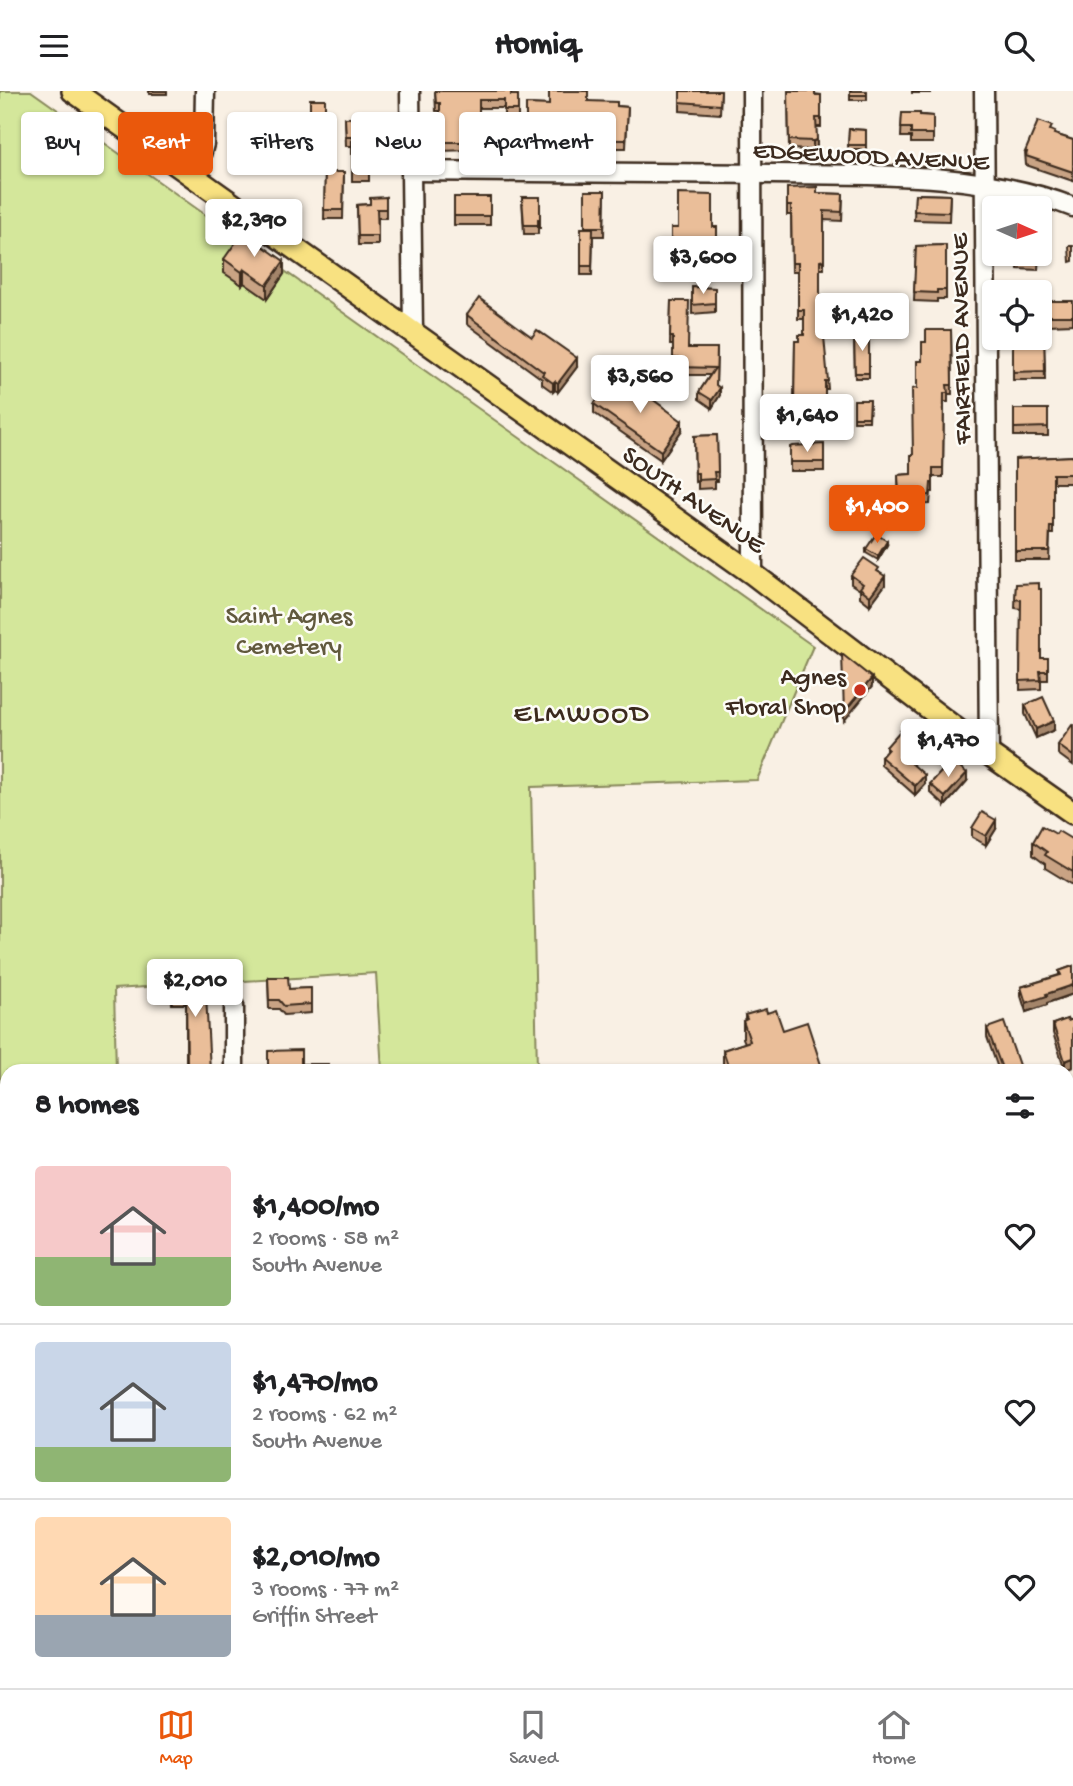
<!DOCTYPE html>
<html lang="en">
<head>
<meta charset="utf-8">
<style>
  :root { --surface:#fff; --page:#f6f6f6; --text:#202124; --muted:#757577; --line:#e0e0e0; --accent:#ea580c }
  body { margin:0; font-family:"Gochi Hand",sans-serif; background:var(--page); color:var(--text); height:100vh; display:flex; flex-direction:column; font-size:26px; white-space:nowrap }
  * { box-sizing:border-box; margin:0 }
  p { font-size:23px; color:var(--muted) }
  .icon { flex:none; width:38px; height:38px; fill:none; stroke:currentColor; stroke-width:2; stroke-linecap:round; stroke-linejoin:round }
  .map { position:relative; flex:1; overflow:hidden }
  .drawer { position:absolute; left:0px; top:973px; width:1074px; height:625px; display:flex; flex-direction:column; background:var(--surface); border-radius:21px 21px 0 0; box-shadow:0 2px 5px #0004 }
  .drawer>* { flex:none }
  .guide { position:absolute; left:21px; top:21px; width:700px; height:63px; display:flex; gap:14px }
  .needle { width:46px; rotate:93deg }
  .tools { position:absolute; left:982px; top:105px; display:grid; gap:14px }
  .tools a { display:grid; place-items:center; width:70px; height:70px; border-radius:7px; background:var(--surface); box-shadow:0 2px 5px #0004; font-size:35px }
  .price { position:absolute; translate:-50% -60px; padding:0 16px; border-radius:7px; background:#fff; color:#222; font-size:23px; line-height:46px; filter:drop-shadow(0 2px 4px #0008) }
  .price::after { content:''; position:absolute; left:50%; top:42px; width:21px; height:16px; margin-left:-10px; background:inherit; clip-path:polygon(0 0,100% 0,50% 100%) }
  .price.current { background:var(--accent); color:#fff }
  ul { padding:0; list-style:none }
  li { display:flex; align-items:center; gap:21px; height:175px; padding:0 35px }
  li+li { border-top:2px solid var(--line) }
  li span { display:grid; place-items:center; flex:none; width:196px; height:140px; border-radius:7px; color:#555 }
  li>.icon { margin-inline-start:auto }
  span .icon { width:84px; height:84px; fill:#fffc; stroke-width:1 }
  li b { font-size:30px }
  h2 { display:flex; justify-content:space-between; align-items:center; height:84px; padding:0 35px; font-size:30px }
  .pill { padding:0 24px; border-radius:7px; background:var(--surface); box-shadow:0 2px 5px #0004; font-size:24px; line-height:63px }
  .pill.current { background:var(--accent); color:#fff }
  header { display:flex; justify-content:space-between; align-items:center; height:91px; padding:0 35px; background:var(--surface); font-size:32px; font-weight:700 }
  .menu { display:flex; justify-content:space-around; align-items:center; height:98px; border-top:2px solid var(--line); background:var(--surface); font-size:19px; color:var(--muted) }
  .menu a { display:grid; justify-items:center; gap:4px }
  .menu .current { color:var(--accent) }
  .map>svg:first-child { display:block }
</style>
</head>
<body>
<header><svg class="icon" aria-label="menu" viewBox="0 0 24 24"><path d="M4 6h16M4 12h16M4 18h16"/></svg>Homiq<svg class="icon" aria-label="search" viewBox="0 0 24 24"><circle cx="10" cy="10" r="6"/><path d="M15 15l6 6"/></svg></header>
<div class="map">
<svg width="1073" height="1597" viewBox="0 0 1073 1597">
  <rect width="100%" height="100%" fill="#f9f0e4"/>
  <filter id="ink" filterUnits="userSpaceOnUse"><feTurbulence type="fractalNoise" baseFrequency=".0143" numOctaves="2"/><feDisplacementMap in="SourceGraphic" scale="14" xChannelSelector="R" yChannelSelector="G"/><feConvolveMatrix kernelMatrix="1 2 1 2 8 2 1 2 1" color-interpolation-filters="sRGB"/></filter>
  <g filter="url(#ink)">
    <path fill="#d4e79b" stroke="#88885c" stroke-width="2" d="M0,0h31l782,555 -56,134 -226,7 6,282 -18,2h-137l-6,-98 -262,16 2,82h-109v366l-7,3z"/>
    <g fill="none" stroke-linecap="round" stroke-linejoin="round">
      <g stroke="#3b2a1e" stroke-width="23">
        <g id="minor">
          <path d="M410,0l3,241"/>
          <path d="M752,0l1,483"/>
          <path d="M984,0l5,663"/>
          <path d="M411,80c121,1 242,1 362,3 100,1 206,-3 300,33"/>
          <path d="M195,86l9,-33 1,-53"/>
          <path d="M234,915v65"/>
          <path d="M334,1591l2,6"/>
          <path d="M545,1591v6"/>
          <path d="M780,1591l1,6"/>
          <path d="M1020,1591v6"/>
        </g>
      </g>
      <g stroke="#3b2a1e" stroke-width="26">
        <g id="major">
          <path d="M73,0l680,483 236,180 84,59"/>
          <path d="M1068,1019l5,-2"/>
          <path d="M0,1371l7,-2"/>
        </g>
      </g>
      <use href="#minor" stroke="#fdfcf7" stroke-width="18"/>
      <use href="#major" stroke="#f8e181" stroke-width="21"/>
    </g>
    <g fill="#c9a384" stroke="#3b2a1e" stroke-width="2">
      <rect x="149" y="0" width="18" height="3"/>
      <path d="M435,0l83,4v23l-14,1v-11h-25v39h-9v3l-30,1v-40h-4z"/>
      <path d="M680,0h41l-1,23 -40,-3z"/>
      <path d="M788,0l33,4v32h-5l1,22 -4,1 -24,-1z"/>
      <rect x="850" y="0" width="17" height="9"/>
      <rect x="912" y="0" width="19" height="2"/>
      <rect x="310" y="8" width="15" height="20"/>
      <path d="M588,10l29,5 11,1 -2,41h-97v-5h-3v-39l23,1z"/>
      <path d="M902,22l31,3v27h-22v-6h-10z"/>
      <path d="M345,27l31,25h5l1,26 -13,1v11h-17v-35h-6z"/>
      <path d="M849,38l17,1v20h-18z"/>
      <path d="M1052,40l3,3 18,6v41l-47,-16 -1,-13z"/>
      <path d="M325,81h19l-1,47h-19z"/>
      <path d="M787,97l30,5 26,1 -1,27 -18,-1v49h-4v23l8,97h-3v23h-5v2h-26l1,-73h4l5,-6v-16h-6v-47h-6l-1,-57h-4z"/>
      <path d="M605,100l-1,45h-11l-1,39h-11v-47h4z"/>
      <path d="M915,103l35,1 -1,26 -35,-1z"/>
      <path d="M386,106v21h-8v27h-20l-1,-40 13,-1z"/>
      <rect x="454" y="106" width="36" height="28"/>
      <path d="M522,106h18v31h-2v6h-14z"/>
      <path d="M717,136v29l-46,1v-29z"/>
      <path d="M946,154v54h-9v3l-23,-1 2,-55z"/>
      <path d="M1018,163h21l-1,16 -20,-1z"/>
      <path d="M224,168l60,15 -17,25 -23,-16 -2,2 -18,-12z"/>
      <path d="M692,196l23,1v24l-23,2z"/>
      <path d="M671,210l17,47h29l-1,37 4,10 -8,13 -13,-9v-7l11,-17h-32v-9h-5v-21h-3z"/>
      <path d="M1050,210h23v23l-25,1 -1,17h-3l1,38h-32v-42z"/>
      <path d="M467,224l65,22 45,30 -19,25 -3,-2 -2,2 -11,-8v-5l-75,-55z"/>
      <path d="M951,239l1,64h-4v8h-4l-1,75h-10v15h-2l-1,12 -21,1v-3h-10l-1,-27 13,-1 2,-19 4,-67 9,-46z"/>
      <path d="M854,243h15v44h-14z"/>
      <path d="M854,309h16l-1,21h-15z"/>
      <path d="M594,313l88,26 -21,30 -67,-47z"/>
      <rect x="1014" y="318" width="34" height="27"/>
      <path d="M717,344l1,46h-3v7l-17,1v-8l-3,1 -1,-46z"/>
      <path d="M824,353v27h-34v-24z"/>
      <path d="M1073,365v27h-20v51h-3l-1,26h-34v-101z"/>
      <path d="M887,454l-9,15 -12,-7v-4z"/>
      <path d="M879,481l6,13 -15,20 -10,-8v-7l-9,-6v-9z"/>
      <path d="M1016,493l25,74h7v22h-7v9l-21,1 1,-81 -6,-1z"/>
      <path d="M1025,614l29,25 -18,8 -11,-24z"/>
      <path d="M1073,635v39l-15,-11v-9z"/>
      <path d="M922,652l-15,17 18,24 -10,11 -34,-30v-8l5,-5v-5z"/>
      <path d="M967,690l-22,25 -15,-14v-8z"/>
      <path d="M972,737l24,1 -10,16 -14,-8z"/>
      <path d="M1056,743l17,6v45l-28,-17v-4l-12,-9v-13z"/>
      <path d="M1073,875v28l-26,9v2l-21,7 -5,-16v-9l38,-12v-4z"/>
      <path d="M171,883l34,8h6v22h-5l-20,59v-59h-14z"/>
      <path d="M268,886l21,12 22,-1v25l-27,2 -5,-6h-10z"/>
      <path d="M767,922l16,17 40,41h-99l-1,-3v-18l22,-7 -2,-5v-17l2,-1v-5z"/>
      <path d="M1067,928l-2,51 -12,-37v-9z"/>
      <path d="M987,937l34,43h-22l-12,-34z"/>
      <rect x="1068" y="1039" width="5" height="100"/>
      <path d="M1073,1177v420h-9v-4h-3v-2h7z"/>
      <path d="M0,1489l7,22v64l-7,-23z"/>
      <path d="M12,1591h23l1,6h-22z"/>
    </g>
    <g fill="#a4856b" stroke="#3b2a1e" stroke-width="2">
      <path d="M817,49v9l-4,1v-9z"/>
      <path d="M284,170v13l-17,25v-14z"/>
      <path d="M244,178v14l-2,2v-13z"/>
      <path d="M577,267v9l-19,25v-9z"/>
      <path d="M555,290v9l-2,2v-9z"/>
      <path d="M720,297v7l-8,13v-8z"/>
      <path d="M682,330v9l-21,30v-9z"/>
      <path d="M887,450v4l-9,15v-4z"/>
      <path d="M885,485v9l-15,20v-9z"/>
      <path d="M872,587v9l-28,34v-9z"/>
      <path d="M1054,630v9l-18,8v-9z"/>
      <path d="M922,643v9l-19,21v-8z"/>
      <path d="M967,682v8l-22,25v-9z"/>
      <path d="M925,684v9l-10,11v-9z"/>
      <path d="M996,729v9l-10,16v-9z"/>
      <path d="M1073,894v9l-26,9v2l-21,7v-9l20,-9z"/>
      <path d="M1073,967v9l-8,3v-9z"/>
      <path d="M7,1429v10l-7,3v-11z"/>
      <path d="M0,1474h3v10l-3,1z"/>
      <path d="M389,1591h5v6h-27z"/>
    </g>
    <g fill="#eabe99" stroke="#3b2a1e" stroke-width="2">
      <path d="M435,0h76v4h7v15h-14v-10h-25v38l-9,1v3h-30v-39h-4z"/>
      <path d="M549,0h39v10l29,1v4l11,1 -2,33 -97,-1v-5h-3v-30l23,1z"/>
      <path d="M680,0h41l-1,14 -40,-3z"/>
      <path d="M788,0h27v4h6v23h-5l1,22 -4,1 -24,-1z"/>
      <rect x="850" y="0" width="17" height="4"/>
      <path d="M310,8h15v15l-15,1z"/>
      <path d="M902,22h18v2l13,1v18h-22v-6h-10z"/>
      <path d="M376,26v26h5l1,17 -13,1v11h-17v-35h-6l-1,-19z"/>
      <path d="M1038,30l14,5 -2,4 5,2 -1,2 19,6v32l-47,-16 1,-4h-2z"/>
      <path d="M849,38l17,1v15h-18z"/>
      <path d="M325,81h19l-1,38h-19z"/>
      <path d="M817,96v6l26,1 -1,18 -18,-1v49l-4,1v31l8,89h-3v22h-5v3l-26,-1 1,-64h4v-6h5v-25h-6v-47h-6l-1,-57h-4v-18z"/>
      <path d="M585,100h20l-1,36h-19z"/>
      <path d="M678,103l35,1v32h4v21h-46v-20h7z"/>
      <path d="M915,103l35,1 -1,17 -35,-1z"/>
      <path d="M386,106v12h-9l1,27h-20l-1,-31 13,-1v-6z"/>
      <rect x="454" y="106" width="36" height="19"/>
      <path d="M522,106h18v22h-2v6h-14z"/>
      <path d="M581,137h12l-1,38h-11z"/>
      <path d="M243,141l41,29 -17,24 -23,-16 -2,3 -18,-13z"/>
      <path d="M946,154v45h-9v3l-23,-1 2,-46z"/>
      <path d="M1069,155h4v15l-3,1z"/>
      <path d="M1018,163h21l-1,7 -20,-1z"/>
      <path d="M692,196l23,1v15l-23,2z"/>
      <path d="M1014,198l36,2v10h23v15h-25l-1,17h-3l1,38 -32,1v-34h27v-46h-26z"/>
      <path d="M479,207l53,39 5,-7 40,28 -19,25 -3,-2 -2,2 -11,-8 2,-3 -2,-1 -75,-56z"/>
      <path d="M671,210h18l-1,47h29l-1,37 4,3 -8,12 -13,-8 16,-24 -37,-1v-9h-5v-21h-3z"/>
      <path d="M926,239h25l1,55h-5l1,8h-4l-1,75h-10v15h-2l-1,12 -21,1v-3h-10l-1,-18 13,-1v-19h2l-1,-66 5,-1v-27h5v-19h4z"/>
      <path d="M854,243h15v39h-14z"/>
      <path d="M608,293l8,5 2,-3 19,14h2l5,-7 38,28 -21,30 -67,-47z"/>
      <path d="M854,309h16l-1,17h-15z"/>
      <path d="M1014,318h34v18l-34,1z"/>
      <path d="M717,344l1,37h-4l1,7 -17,1v-7h-3l-1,-37z"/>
      <path d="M824,353v18h-34v-15l2,-1z"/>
      <path d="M1073,365v18h-20v52h-3l-1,25h-34v-92z"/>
      <path d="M876,443l11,7 -9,15 -12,-7z"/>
      <path d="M864,467l15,10 -2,3 8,5 -15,20 -10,-8 3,-4 -12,-9z"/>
      <path d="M1039,492v6h2v69h7v13h-8l1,9 -21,1 1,-81 -6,-1 1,-15z"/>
      <path d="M842,563l30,24 -28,34z"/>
      <path d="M1043,606l11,24 -18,8 -11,-24z"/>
      <path d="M908,631l14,12 -19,22 22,19 -10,11 -34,-29 7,-8 -2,-2z"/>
      <path d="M1072,634l1,1v30l-15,-11z"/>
      <path d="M952,669l15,13 -22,24 -15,-13z"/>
      <path d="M982,721l14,8 -10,16 -14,-8z"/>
      <path d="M1042,735l14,8 2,-3 15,9v32l-28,-17 2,-3 -14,-10z"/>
      <path d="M1073,875v19l-27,9 1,2 -21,7 -5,-16 40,-12 -2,-4z"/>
      <path d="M171,883h34v8h6v13h-5l4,76h-28v-7l5,-1 -1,-67h-14z"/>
      <path d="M268,886h20l1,12 22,-1v16l-27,2 -5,-6h-10z"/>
      <path d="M766,918l1,4 9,-3 7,20 24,-8 16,49h-93l-7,-21 27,-9 -7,-20 4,-2 -2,-4z"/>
      <path d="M1067,928l1,2 5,-2v39l-8,3 -12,-37z"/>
      <path d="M1004,931l17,49h-18l-16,-43z"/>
      <path d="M301,959v14h27v7h-60v-20z"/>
      <rect x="1068" y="1039" width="5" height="91"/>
      <path d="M1073,1177v414h-9h4v-413z"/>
      <path d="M7,1390v39l-7,2v-38z"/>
      <path d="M0,1489l7,22v54l-7,-23z"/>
      <path d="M15,1591h20l1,4 -8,2h-11z"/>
      <path d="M362,1591h27l-22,6h-3z"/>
      <path d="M435,1591h14v6h-13z"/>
      <path d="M490,1591h13l1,6h-21v-4h8z"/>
      <path d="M614,1591l46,1v5h-45z"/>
    </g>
  </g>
  <circle fill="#c8321e" stroke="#fdfcf7" stroke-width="2.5" cx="860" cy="599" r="7"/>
  <g text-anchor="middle" stroke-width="5" stroke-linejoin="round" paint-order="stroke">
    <g font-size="26" fill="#3b2a1e" stroke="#fdfcf7">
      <text transform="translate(871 63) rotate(3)" y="9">EDGEWOOD AVENUE</text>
      <text transform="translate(959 248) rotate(-91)" y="9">FAIRFIELD AVENUE</text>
      <text transform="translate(695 407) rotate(35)" y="9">SOUTH AVENUE</text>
    </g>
    <g font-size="26" fill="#61593d" stroke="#fdfcf7">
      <text x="289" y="532">Saint Agnes<tspan x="289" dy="30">Cemetery</tspan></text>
    </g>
    <g font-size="26" fill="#3b2a1e" stroke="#fdfcf7" text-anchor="end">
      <text x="846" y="593">Agnes<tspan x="846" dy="30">Floral Shop</tspan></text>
    </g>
    <g font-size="28" letter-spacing="2" fill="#3b2a1e" stroke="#fdfcf7">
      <text x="582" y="630">ELMWOOD</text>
    </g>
  </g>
</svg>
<div class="tools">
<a><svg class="needle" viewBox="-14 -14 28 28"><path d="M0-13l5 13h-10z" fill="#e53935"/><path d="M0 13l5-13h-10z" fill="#757577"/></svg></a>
<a><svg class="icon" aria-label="locate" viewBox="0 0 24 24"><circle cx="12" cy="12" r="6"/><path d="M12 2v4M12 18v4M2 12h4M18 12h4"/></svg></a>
</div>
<b class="price" style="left:254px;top:168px">$2,390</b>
<b class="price" style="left:703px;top:205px">$3,600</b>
<b class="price" style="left:862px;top:262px">$1,420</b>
<b class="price" style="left:640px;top:324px">$3,560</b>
<b class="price" style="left:807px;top:363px">$1,640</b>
<b class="price current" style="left:877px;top:454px">$1,400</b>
<b class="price" style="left:948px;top:688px">$1,470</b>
<b class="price" style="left:195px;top:928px">$2,010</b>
<div class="guide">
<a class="pill">Buy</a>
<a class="pill current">Rent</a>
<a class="pill">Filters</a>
<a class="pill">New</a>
<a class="pill">Apartment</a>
</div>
<section class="drawer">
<h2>8 homes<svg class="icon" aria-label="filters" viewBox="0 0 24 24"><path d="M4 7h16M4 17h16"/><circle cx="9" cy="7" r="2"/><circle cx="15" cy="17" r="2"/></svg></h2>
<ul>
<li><span style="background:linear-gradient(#f6c9c9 65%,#8fb573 0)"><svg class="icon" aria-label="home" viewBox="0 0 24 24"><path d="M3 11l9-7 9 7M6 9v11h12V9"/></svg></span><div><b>$1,400/mo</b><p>2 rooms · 58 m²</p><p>South Avenue</p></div><svg class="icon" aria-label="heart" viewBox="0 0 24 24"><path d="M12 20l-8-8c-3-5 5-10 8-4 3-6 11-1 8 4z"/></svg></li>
<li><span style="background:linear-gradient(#c9d6e8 75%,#8fb573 0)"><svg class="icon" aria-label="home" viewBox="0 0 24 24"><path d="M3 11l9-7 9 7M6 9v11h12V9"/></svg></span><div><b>$1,470/mo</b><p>2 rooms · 62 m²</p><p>South Avenue</p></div><svg class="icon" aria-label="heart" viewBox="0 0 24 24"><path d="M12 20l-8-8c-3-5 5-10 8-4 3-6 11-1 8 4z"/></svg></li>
<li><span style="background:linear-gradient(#ffd9b3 70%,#9aa5b1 0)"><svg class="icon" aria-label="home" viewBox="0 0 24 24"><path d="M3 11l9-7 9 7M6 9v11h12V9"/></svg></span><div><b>$2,010/mo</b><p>3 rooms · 77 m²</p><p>Griffin Street</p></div><svg class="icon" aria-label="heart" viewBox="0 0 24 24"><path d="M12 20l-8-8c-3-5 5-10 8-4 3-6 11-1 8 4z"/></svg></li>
</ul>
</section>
</div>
<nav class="menu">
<a class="current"><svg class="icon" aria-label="map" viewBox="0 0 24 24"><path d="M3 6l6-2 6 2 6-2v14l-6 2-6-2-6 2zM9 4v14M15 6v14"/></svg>Map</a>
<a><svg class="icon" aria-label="saved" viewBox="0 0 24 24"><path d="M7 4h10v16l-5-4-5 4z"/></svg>Saved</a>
<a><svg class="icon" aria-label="home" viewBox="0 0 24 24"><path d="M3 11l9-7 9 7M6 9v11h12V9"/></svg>Home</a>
</nav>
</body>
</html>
